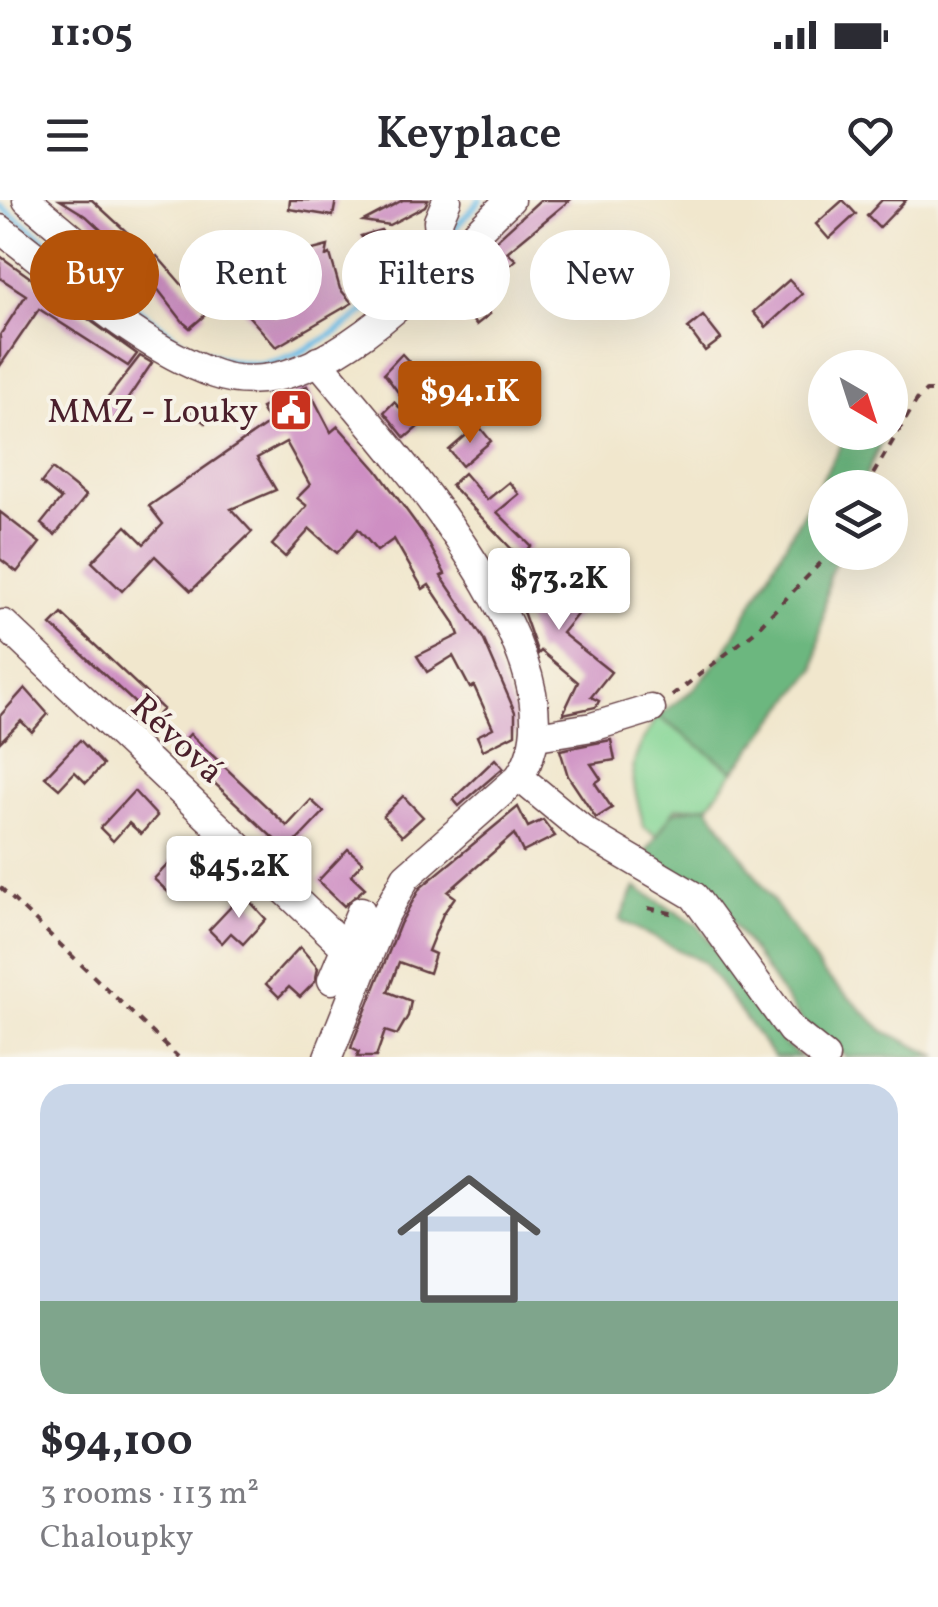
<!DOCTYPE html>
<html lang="en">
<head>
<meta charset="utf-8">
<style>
  :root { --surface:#fff; --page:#f7f7f7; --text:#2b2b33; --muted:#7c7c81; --accent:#b45309 }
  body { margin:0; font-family:Vollkorn,serif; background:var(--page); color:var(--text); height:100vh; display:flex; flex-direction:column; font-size:38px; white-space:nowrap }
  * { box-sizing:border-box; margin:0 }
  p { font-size:32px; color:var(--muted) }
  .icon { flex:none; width:55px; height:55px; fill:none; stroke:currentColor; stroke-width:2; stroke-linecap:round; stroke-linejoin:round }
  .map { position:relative; height:857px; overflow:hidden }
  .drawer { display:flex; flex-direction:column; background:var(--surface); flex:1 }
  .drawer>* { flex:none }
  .top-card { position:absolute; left:30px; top:30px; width:880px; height:90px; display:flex; gap:20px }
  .needle { width:65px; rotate:141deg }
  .controls { position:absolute; left:808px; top:150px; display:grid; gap:20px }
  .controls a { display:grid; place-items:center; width:100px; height:100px; border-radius:50%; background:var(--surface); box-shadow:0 10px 40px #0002; font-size:50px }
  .price { position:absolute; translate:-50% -85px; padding:0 22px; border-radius:10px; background:#fff; color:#222; font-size:32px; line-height:65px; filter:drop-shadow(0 2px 5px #0008) }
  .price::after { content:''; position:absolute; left:50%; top:60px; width:30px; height:22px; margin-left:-15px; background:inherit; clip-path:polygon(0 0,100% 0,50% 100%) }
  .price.selected { background:var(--accent); color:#fff }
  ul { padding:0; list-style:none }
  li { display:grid; align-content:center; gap:20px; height:530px; padding:0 40px }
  li span { display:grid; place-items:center; height:310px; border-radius:30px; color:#555 }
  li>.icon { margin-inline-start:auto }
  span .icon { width:180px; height:180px; fill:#fffc; stroke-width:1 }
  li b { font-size:42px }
  .chip { padding:0 35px; border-radius:45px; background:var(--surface); box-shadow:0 10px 40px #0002; font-size:35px; line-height:90px }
  .chip.selected { background:var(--accent); color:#fff }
  .status { display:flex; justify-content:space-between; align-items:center; height:70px; padding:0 50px; background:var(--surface); direction:ltr }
  .status svg { height:28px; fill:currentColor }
  header { display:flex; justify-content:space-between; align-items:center; height:130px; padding:0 40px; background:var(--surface); font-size:45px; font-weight:600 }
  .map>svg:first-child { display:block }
</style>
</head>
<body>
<div class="status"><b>11:05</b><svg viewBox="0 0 49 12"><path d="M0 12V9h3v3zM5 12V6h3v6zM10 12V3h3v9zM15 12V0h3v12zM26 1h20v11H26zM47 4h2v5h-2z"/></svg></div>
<header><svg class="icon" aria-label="menu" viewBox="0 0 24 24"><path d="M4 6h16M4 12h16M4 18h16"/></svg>Keyplace<svg class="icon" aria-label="heart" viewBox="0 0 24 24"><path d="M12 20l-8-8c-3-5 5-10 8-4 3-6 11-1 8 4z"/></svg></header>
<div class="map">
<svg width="938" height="857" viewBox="0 0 938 857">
  <rect width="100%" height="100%" fill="#f7f3e8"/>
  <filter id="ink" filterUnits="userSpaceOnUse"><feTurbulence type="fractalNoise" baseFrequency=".01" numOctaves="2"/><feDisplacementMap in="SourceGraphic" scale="20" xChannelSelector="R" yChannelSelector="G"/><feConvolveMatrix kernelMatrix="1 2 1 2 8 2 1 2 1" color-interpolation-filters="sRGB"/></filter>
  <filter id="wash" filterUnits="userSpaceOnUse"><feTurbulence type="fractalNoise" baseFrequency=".0048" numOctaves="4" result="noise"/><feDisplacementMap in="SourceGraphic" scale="40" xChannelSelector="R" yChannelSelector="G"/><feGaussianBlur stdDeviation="2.25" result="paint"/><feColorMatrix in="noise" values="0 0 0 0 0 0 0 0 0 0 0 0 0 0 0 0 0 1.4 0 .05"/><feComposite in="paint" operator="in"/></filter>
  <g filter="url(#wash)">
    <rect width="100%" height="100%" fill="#f1e7cd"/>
    <path fill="#86d696" stroke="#687a60" stroke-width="2.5" d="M658,516l76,55 -26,35 -32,2 -19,28 -13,-9c-14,-57 -19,-60 14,-111z"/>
    <g fill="#6cb77f" stroke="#5b6b55" stroke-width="2.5">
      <path d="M848,233h37l-24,54 -36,1v64l6,1 -2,7 11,-7 -11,23 -14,93 -81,102 -76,-55 36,-27 31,-37z"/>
      <path d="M707,605l116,168 61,58 54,26h-92l-45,-36 -95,-137 -29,-11 -31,-21 27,-40z"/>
      <path d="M635,687l64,39 85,118 18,13h-28l-70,-94 -84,-43z"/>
    </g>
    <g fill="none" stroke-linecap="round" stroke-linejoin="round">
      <g stroke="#6dbfe9" stroke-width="6">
        <path d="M0,6l182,136c24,11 47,22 74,22 57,-2 137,-73 176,-112"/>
        <path d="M448,36l32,-36"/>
      </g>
    </g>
    <g id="blocks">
      <g fill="#ce8ec3">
        <path d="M60,0h32l63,58 2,-2 47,54v6l-14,12 -6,-5 -45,-58 -53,-49z"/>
        <path d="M290,0h46l-3,16 -44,-7z"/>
        <path d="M403,0h25l-3,6 -36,19 -26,-4z"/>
        <path d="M540,0h30l-63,52 9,8 -42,34 16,20 -14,11 -30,-39z"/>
        <path d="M843,0l13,14 -27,25 -13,-15z"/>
        <path d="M882,0h24l-27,28 -12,-12z"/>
        <path d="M381,30l23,33 -16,11 -27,-38z"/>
        <path d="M328,46l-2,10 4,-2 10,35 12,14 -76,44 -38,-43 15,-12 21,24 36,-19 3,-31 -7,2 -5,-15z"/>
        <path d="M0,56l137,98 -9,12 -89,-57 -39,57v-31l26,-40 -26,-17z"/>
        <path d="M789,80l13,14 -36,33 -13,-15z"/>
        <path d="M703,116l18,23 -16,12 -17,-23z"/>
        <path d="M402,154l23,25 -22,20 -19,-26z"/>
        <path d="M140,156l12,7 -41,61 -15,-11z"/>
        <path d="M307,186l24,46 7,-6 39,44 46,63 22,41 -4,2 42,62 32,74v22l-32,16 -6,-14 16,-8 -19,-42 -4,2 -17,-32 -26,16 -10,-16 42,-21 -5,-13 -25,-37 -6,4 -29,-50 -17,12 -19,-22 -21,24 -27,-24 -25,28 -13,-12 35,-39 -10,-8 13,-13 -24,-43 -29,16 19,32 -45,19 21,23 -61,59 -36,-35 -33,35 -30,-29 34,-36 18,18 19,-20 -14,-18 120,-83 -8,-15z"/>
        <path d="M394,202l24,25 -13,11 -21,-26z"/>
        <path d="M478,225l13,16 -29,25 -13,-16z"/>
        <path d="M52,269l34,27 -31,39 -14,-11 20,-25 -20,-16z"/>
        <path d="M464,273l23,27 22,-18 10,12 -22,18 34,34 -11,12 -69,-73z"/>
        <path d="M0,312l40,31 -23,29 -17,-13z"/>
        <path d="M517,357l36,49 24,-25 15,15 -30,37 49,39 -20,25 8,4 -3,6 -33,7 15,-32 -37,-31 -3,3 -19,-54 -10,-12 5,-3 -12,-15z"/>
        <path d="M62,414l101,95 -10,11 -102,-95z"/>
        <path d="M25,488l23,26 -16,18 -11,-11 -21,21v-26z"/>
        <path d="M190,534l97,92 24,-26 13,12 -37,39 -110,-103z"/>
        <path d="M80,540l23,25 -17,18 -11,-11 -16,17 -14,-12z"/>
        <path d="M611,540l4,20 -24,4 10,15 -6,4 17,25 -16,10 -28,-42 -8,-26z"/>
        <path d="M495,559l8,9 -44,38 -6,-7z"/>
        <path d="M134,591l23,25 -16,18 -12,-11 -16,18 -13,-13z"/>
        <path d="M403,596l20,21 -21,19 -19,-20z"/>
        <path d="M518,607l10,20 15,-7 12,16 -32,16 -9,-18 -66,58 7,5 -12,17 -15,37 7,3 -6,19 -30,-11 -11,30 23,9 -3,15 -11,19 -12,-4 -9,26h-19l2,-5 -8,-4 2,-6 47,-118 20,-36z"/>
        <path d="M189,642l23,26 -17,17 -11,-10 -16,17 -14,-13z"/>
        <path d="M348,649l15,13 -12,13 14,13 -21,18 -26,-25z"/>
        <path d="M243,694l23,25 -23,25 -12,-11 -9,10 -13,-13z"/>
        <path d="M300,747l18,21 -3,14 -15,15 -11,-10 -10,10 -13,-13z"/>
      </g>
    </g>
  </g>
  <g filter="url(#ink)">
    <use href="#blocks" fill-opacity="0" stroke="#633d43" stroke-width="2.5"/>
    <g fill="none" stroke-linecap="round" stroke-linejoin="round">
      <g stroke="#633d43" stroke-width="31">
        <g id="minor">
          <path d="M27,0l111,93"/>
          <path d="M0,29c66,49 136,117 215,145 106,37 226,-111 295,-174"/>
          <path d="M443,66l-5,-45 9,-21"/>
          <path d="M318,161c67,82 276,308 201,416l-113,100 -22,40 -56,140"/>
          <path d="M4,424l341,323"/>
          <path d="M537,536l55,-9 59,-18"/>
          <path d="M519,577l68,56 107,63 97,134 34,27"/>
          <path d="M332,780l29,-69"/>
        </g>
      </g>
      <g stroke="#633d43" stroke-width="4" stroke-dasharray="8 8" stroke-linecap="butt">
        <path d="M187,209l25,18"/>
        <path d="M865,288l52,-88 9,-9h12"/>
        <path d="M672,496l81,-63 78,-81"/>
        <path d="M0,687l178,170"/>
        <path d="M648,708l27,6"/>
      </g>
      <use href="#minor" stroke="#fff" stroke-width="28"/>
    </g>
  </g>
  <defs>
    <g id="civic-square" transform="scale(2.25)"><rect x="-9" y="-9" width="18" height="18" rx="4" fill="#c8321e" stroke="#f7f3e8"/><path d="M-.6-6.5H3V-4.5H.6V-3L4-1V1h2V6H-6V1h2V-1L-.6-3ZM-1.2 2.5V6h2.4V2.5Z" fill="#fff"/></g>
  </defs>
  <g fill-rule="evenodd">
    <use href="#civic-square" x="291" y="210"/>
  </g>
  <g text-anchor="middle" stroke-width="8" stroke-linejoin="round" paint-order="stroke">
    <g font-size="35" fill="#4a1f2b" stroke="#f7f3e8" text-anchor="end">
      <text x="258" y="222">MMZ - Louky</text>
    </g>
    <g font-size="35" fill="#4a1f2b" stroke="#f7f3e8">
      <text transform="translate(178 538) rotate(43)" y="12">Révová</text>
    </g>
  </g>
</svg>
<div class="controls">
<a><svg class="needle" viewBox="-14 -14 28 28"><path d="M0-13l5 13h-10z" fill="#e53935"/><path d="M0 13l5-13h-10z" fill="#7c7c81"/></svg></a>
<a><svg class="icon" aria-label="layers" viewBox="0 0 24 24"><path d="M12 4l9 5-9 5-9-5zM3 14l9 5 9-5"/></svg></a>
</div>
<b class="price selected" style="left:470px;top:246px">$94.1K</b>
<b class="price" style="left:559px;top:433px">$73.2K</b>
<b class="price" style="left:239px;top:721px">$45.2K</b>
<div class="top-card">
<a class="chip selected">Buy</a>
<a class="chip">Rent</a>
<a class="chip">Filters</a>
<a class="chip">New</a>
</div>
</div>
<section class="drawer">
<ul>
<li><span style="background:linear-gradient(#c9d6e8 70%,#7fa58c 0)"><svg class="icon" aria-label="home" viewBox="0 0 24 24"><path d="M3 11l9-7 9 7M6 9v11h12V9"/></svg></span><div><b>$94,100</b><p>3 rooms · 113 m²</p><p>Chaloupky</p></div></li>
</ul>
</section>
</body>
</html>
